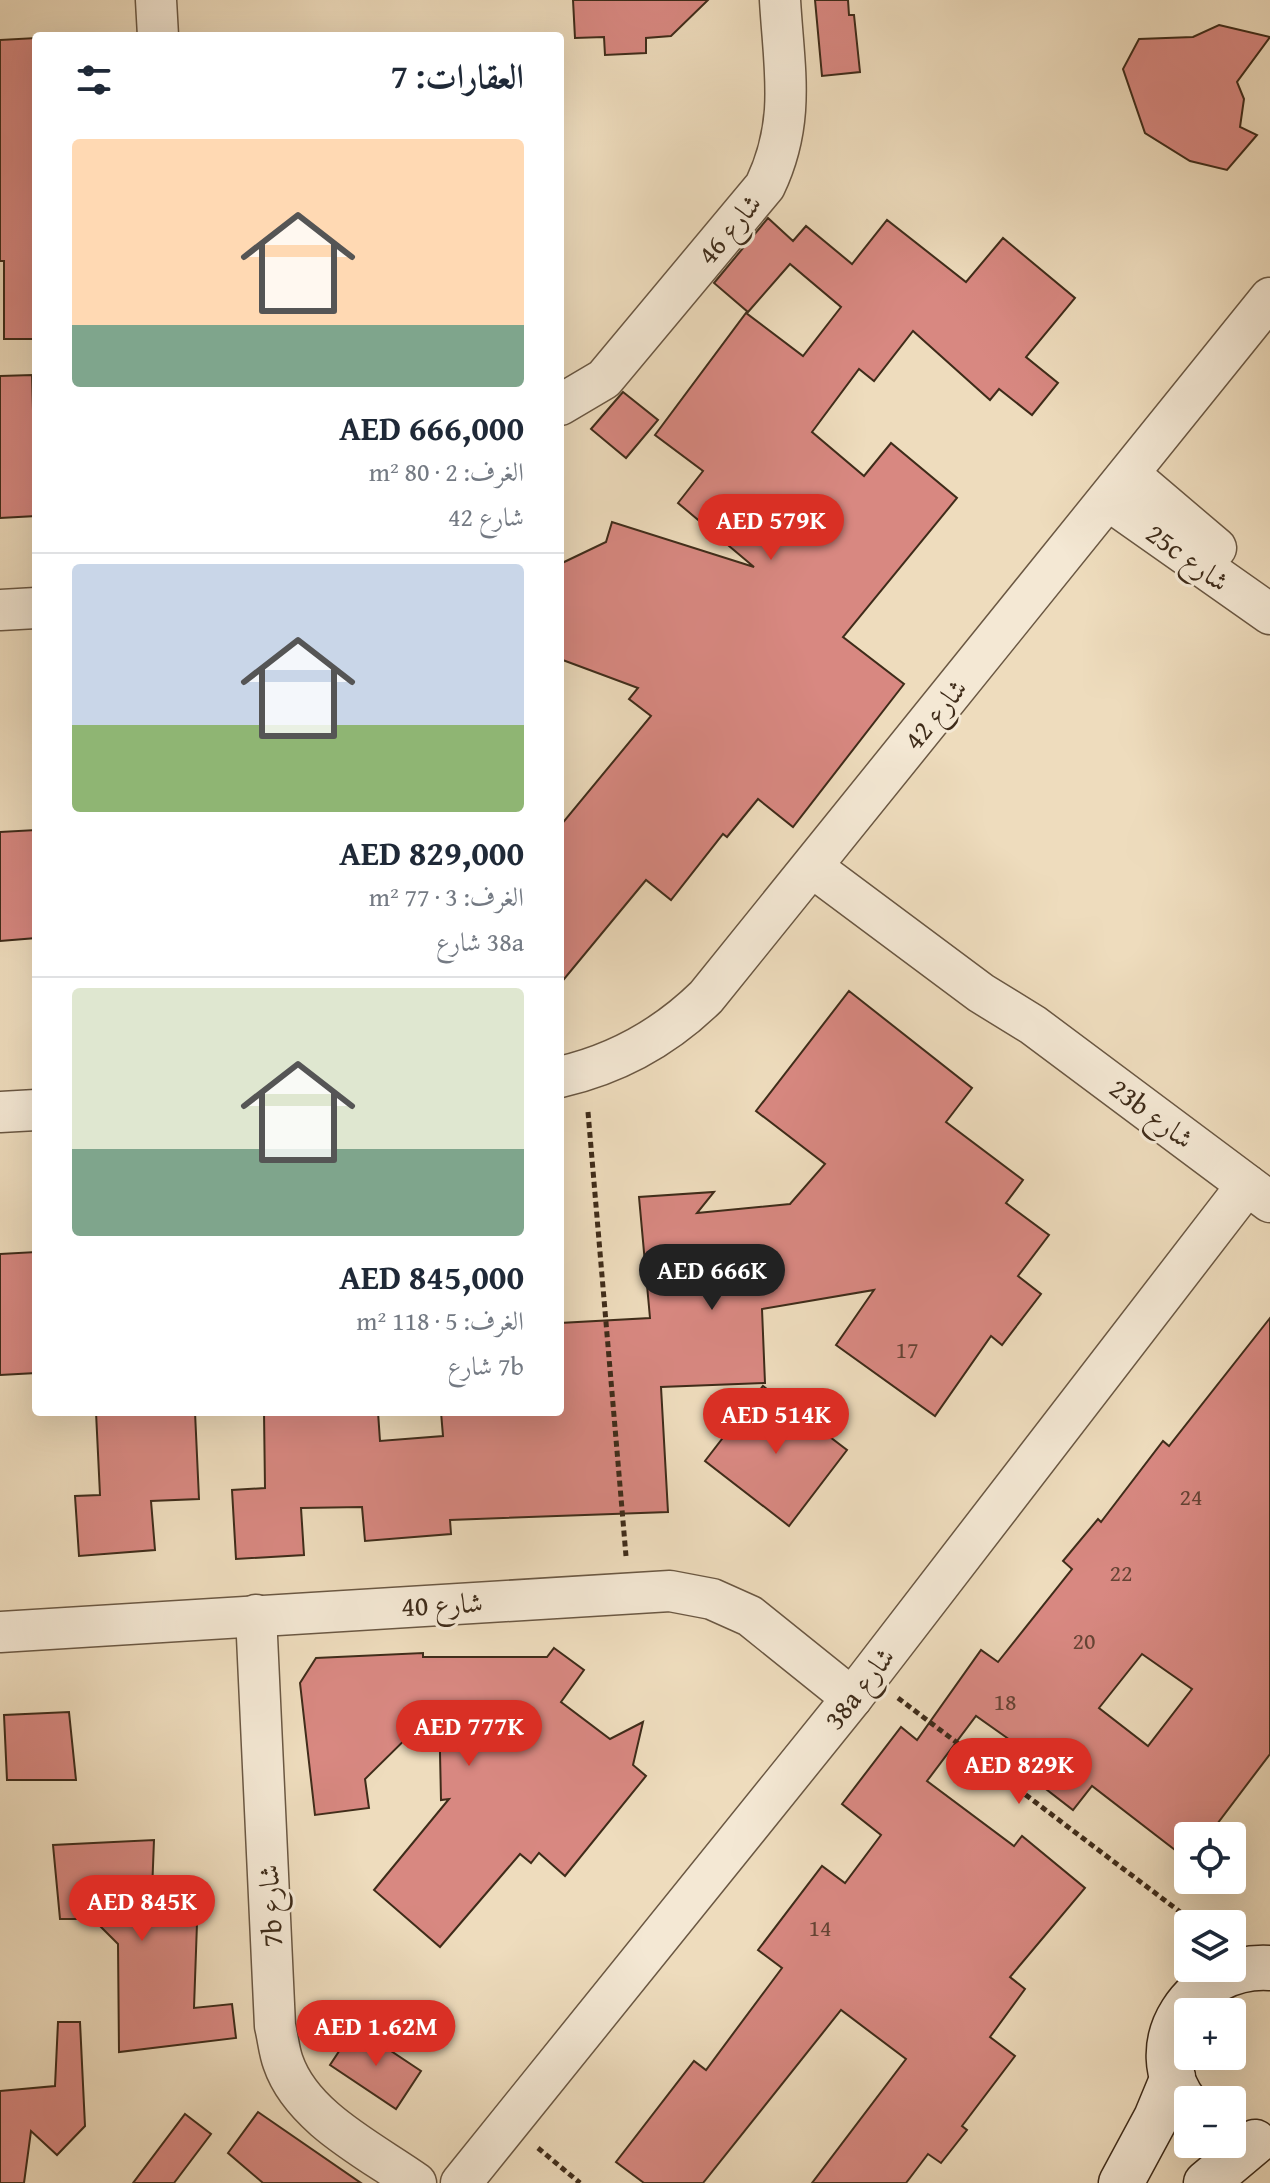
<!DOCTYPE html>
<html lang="ar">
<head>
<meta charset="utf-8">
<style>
  :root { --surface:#fff; --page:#f2f2f3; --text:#1f2937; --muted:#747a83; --line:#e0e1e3; --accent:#d93025 }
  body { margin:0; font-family:"Gentium Book Plus",Amiri,serif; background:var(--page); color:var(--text); direction:rtl; height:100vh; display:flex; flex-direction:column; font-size:30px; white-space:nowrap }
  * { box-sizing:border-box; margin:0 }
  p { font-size:26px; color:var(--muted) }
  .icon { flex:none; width:44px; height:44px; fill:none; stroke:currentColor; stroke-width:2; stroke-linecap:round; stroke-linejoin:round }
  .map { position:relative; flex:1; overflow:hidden; direction:ltr }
  .drawer { position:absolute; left:32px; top:32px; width:532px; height:1384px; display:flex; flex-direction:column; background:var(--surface); border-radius:8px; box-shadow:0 8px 32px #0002; direction:rtl }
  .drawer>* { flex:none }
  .buttons { position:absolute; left:1174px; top:1822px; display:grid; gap:16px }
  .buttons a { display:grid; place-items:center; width:72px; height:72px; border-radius:8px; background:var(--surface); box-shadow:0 8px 32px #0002; font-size:40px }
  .price { position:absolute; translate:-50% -68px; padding:0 18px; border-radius:28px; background:var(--accent); color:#fff; font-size:26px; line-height:52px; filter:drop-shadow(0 2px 4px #0008) }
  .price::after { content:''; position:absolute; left:50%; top:48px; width:24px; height:18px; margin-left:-12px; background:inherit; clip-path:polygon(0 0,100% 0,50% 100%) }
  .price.on { background:#222; color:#fff }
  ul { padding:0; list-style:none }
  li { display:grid; align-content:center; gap:16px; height:424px; padding:0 40px }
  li+li { border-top:2px solid var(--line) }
  li span { display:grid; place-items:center; height:248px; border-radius:8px; color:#555 }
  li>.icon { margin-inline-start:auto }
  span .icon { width:144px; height:144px; fill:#fffc; stroke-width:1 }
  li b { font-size:34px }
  h2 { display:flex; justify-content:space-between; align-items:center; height:96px; padding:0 40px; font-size:34px }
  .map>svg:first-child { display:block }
</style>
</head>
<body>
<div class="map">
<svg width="1270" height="2183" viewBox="0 0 1270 2183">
  <rect width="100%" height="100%" fill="#eedcbd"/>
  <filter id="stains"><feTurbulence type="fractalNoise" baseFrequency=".0025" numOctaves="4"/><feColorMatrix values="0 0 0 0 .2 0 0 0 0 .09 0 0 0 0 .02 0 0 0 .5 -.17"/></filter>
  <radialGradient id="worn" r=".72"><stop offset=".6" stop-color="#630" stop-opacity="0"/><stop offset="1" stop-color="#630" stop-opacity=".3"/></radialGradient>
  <g fill="#d88881" stroke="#3f2c1a" stroke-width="2" fill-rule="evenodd">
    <path d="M573,0h135l-37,36 -25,2v15l-41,2 -1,-18 -29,1z"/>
    <path d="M815,0h33l1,15h5l6,57 -38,4z"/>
    <path d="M1219,25l51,12 -33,45 7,17 -4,28 17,8 -30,35 -37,-9 -45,-28 -22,-64 16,-30 54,-2z"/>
    <path d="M36,38v301h-32v-78h-4v-221z"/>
    <path d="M768,218l25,23 13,-15 46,38 35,-44 79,62 37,-44 72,60 -49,59 32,26 -26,32 -33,-26 -9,11 -77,-69 -39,50 -15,-12 -47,63 52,44 27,-33 66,55 -114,139 61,47 -111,143 -35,-28 -31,38 -4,-3 -52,66 -25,-20 -86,104v-158l91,-110 -22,-17 9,-11 -78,-29v-95l46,-22 6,-20 142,45 -76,-64 25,-32 -48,-36 91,-122 57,43 38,-49 -51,-43 -42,48 -34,-29z"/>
    <path d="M32,375l4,141 -36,2v-142z"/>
    <path d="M623,392l35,28 -32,38 -35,-29z"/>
    <path d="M36,830v108l-36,3v-109z"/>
    <path d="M849,991l123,97 -26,34 77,58 -17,23 43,32 -31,41 23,18 -39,51 -11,-9 -56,80 -99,-71 38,-55 -112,19 3,74 -104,4 7,125 -218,8 1,14 -86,7 -3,-34 -61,1 3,47 -68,4 -4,-69 33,-2 -1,-76h114l2,29 63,-5 -2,-24h119v-89l90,-5 -11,-121 75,-5 -17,21 93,-9 35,-40 -69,-53z"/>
    <path d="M36,1252v121l-36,2v-121z"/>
    <path d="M1270,1318v436l-62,82h-20v24l-96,-74 -19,24 -40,-31 11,-15 -68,-48 -49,65 87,65 8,-10 63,52 -75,89 15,12 -35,48 25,19 -53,70 5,4 -26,33 -13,-9 -22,29h-94l94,-124 -65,-49 -138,173h-59l-28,-21 78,-101 12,9 76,-102 -24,-18 64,-84 23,17 36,-48 -39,-31 59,-77 16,13 64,-90 17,12 74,-93 -9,-8 35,-42 3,3 62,-81 6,5zM1142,1654l50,35 -44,57 -49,-38z"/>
    <path d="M763,1386l84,64 -58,76 -84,-65z"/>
    <path d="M96,1412h99l4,87 -48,2 4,49 -76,6 -4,-60 25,-1z"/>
    <path d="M554,1648l30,22 -23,32 49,37 33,-17 -10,43 13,11 -81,100 -26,-23 -8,10 -11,-9 -80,93 -66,-57 75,-91 -8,1 -2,-94 -74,73 4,29 -54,7 -15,-132 16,-25 107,-5v4h124z"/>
    <path d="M69,1712l7,68h-69l-3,-65z"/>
    <path d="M154,1840l-2,52 46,3 -4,113 38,-4 4,34 -117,14 -1,-108 -25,-25h-33l-7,-74z"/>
    <path d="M58,2022h22l5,104 -28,29 -26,-24 -7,52h-24v-92l55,-5z"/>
    <path d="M355,2027l66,44 -25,38 -66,-44z"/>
    <path d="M258,2112l103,71h-98l-35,-30z"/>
    <path d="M185,2114l26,20 -37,49h-41z"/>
  </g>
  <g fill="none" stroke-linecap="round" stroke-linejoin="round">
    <g stroke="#6b5843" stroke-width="43">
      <g id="street">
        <path d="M156,0l2,36"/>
        <path d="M560,405l44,-26 161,-193c31,-65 19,-117 15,-186"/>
        <path d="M1129,474l87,74"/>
        <path d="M1108,500l162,114"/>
        <path d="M0,610l36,-2"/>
        <path d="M812,867l169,126 52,32 237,177"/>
        <path d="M560,1077c57,-13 104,-39 146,-80l564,-699"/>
        <path d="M0,1112l36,-2"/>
        <path d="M256,1615l19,411c3,12 4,25 8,36 19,56 88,89 133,121"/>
        <path d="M0,1632l670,-41 42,8 38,17 102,82"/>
        <path d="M461,2183l391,-485 395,-513"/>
      </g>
    </g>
    <g stroke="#3f2c1a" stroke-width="47">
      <g id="secondary">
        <path d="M1188,2106c-51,-61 7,-143 82,-138"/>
        <path d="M1121,2183l35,-65 17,-41"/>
        <path d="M1206,2183l49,-41"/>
      </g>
    </g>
    <g stroke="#3f2c1a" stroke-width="5" stroke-dasharray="6 4" stroke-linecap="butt">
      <path d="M588,1112l38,444"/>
      <path d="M898,1698l298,226"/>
      <path d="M538,2148l42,35"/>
    </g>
    <use href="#street" stroke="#f4e8d4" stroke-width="40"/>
    <use href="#secondary" stroke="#f4e8d4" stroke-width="44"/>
  </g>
  <g text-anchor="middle" stroke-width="6" stroke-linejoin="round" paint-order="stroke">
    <g font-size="24" fill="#654334">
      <text x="907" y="1358">17</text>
      <text x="1191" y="1505">24</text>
      <text x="1121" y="1581">22</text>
      <text x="1084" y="1649">20</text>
      <text x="1005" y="1710">18</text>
      <text x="820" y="1936">14</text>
    </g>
    <g font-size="28" fill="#3f2c1a" stroke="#f4e8d4">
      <text transform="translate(729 229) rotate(-50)" y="10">شارع 46</text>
      <text transform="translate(1188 557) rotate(36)" y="10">25c شارع</text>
      <text transform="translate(935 714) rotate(-51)" y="10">شارع 42</text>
      <text transform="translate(1152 1113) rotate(37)" y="10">23b شارع</text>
      <text transform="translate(442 1604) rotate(-3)" y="10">شارع 40</text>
      <text transform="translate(859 1688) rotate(-52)" y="10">38a شارع</text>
      <text transform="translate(270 1906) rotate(-93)" y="10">7b شارع</text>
    </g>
  </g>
  <rect width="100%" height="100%" filter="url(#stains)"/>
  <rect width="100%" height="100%" fill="url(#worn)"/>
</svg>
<div class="buttons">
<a><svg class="icon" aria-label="locate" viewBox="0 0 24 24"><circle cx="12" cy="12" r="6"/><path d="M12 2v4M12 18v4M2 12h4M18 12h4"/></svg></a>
<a><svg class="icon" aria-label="layers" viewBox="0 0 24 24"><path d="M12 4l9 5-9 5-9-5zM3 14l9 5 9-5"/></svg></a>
<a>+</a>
<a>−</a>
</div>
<b class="price" style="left:771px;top:562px">AED 579K</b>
<b class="price on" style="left:712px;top:1312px">AED 666K</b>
<b class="price" style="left:776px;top:1456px">AED 514K</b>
<b class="price" style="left:469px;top:1768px">AED 777K</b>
<b class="price" style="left:1019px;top:1806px">AED 829K</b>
<b class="price" style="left:142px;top:1943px">AED 845K</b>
<b class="price" style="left:376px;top:2068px">AED 1.62M</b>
<section class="drawer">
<h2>العقارات: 7<svg class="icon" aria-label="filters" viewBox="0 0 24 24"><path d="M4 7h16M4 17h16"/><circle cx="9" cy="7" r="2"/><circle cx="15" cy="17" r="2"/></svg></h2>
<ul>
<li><span style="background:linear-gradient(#ffd9b3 75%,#7fa58c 0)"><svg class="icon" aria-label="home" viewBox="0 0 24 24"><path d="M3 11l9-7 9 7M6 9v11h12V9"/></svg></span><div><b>AED 666,000</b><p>الغرف: 2 · 80 m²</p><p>شارع 42</p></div></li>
<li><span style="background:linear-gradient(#c9d6e8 65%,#8fb573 0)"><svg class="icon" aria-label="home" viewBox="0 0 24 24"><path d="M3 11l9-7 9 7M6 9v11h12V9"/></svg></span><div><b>AED 829,000</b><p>الغرف: 3 · 77 m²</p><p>38a شارع</p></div></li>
<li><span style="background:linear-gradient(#dfe7d0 65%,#7fa58c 0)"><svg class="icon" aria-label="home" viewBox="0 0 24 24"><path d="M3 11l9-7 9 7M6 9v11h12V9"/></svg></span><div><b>AED 845,000</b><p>الغرف: 5 · 118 m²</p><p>7b شارع</p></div></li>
</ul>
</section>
</div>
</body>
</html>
